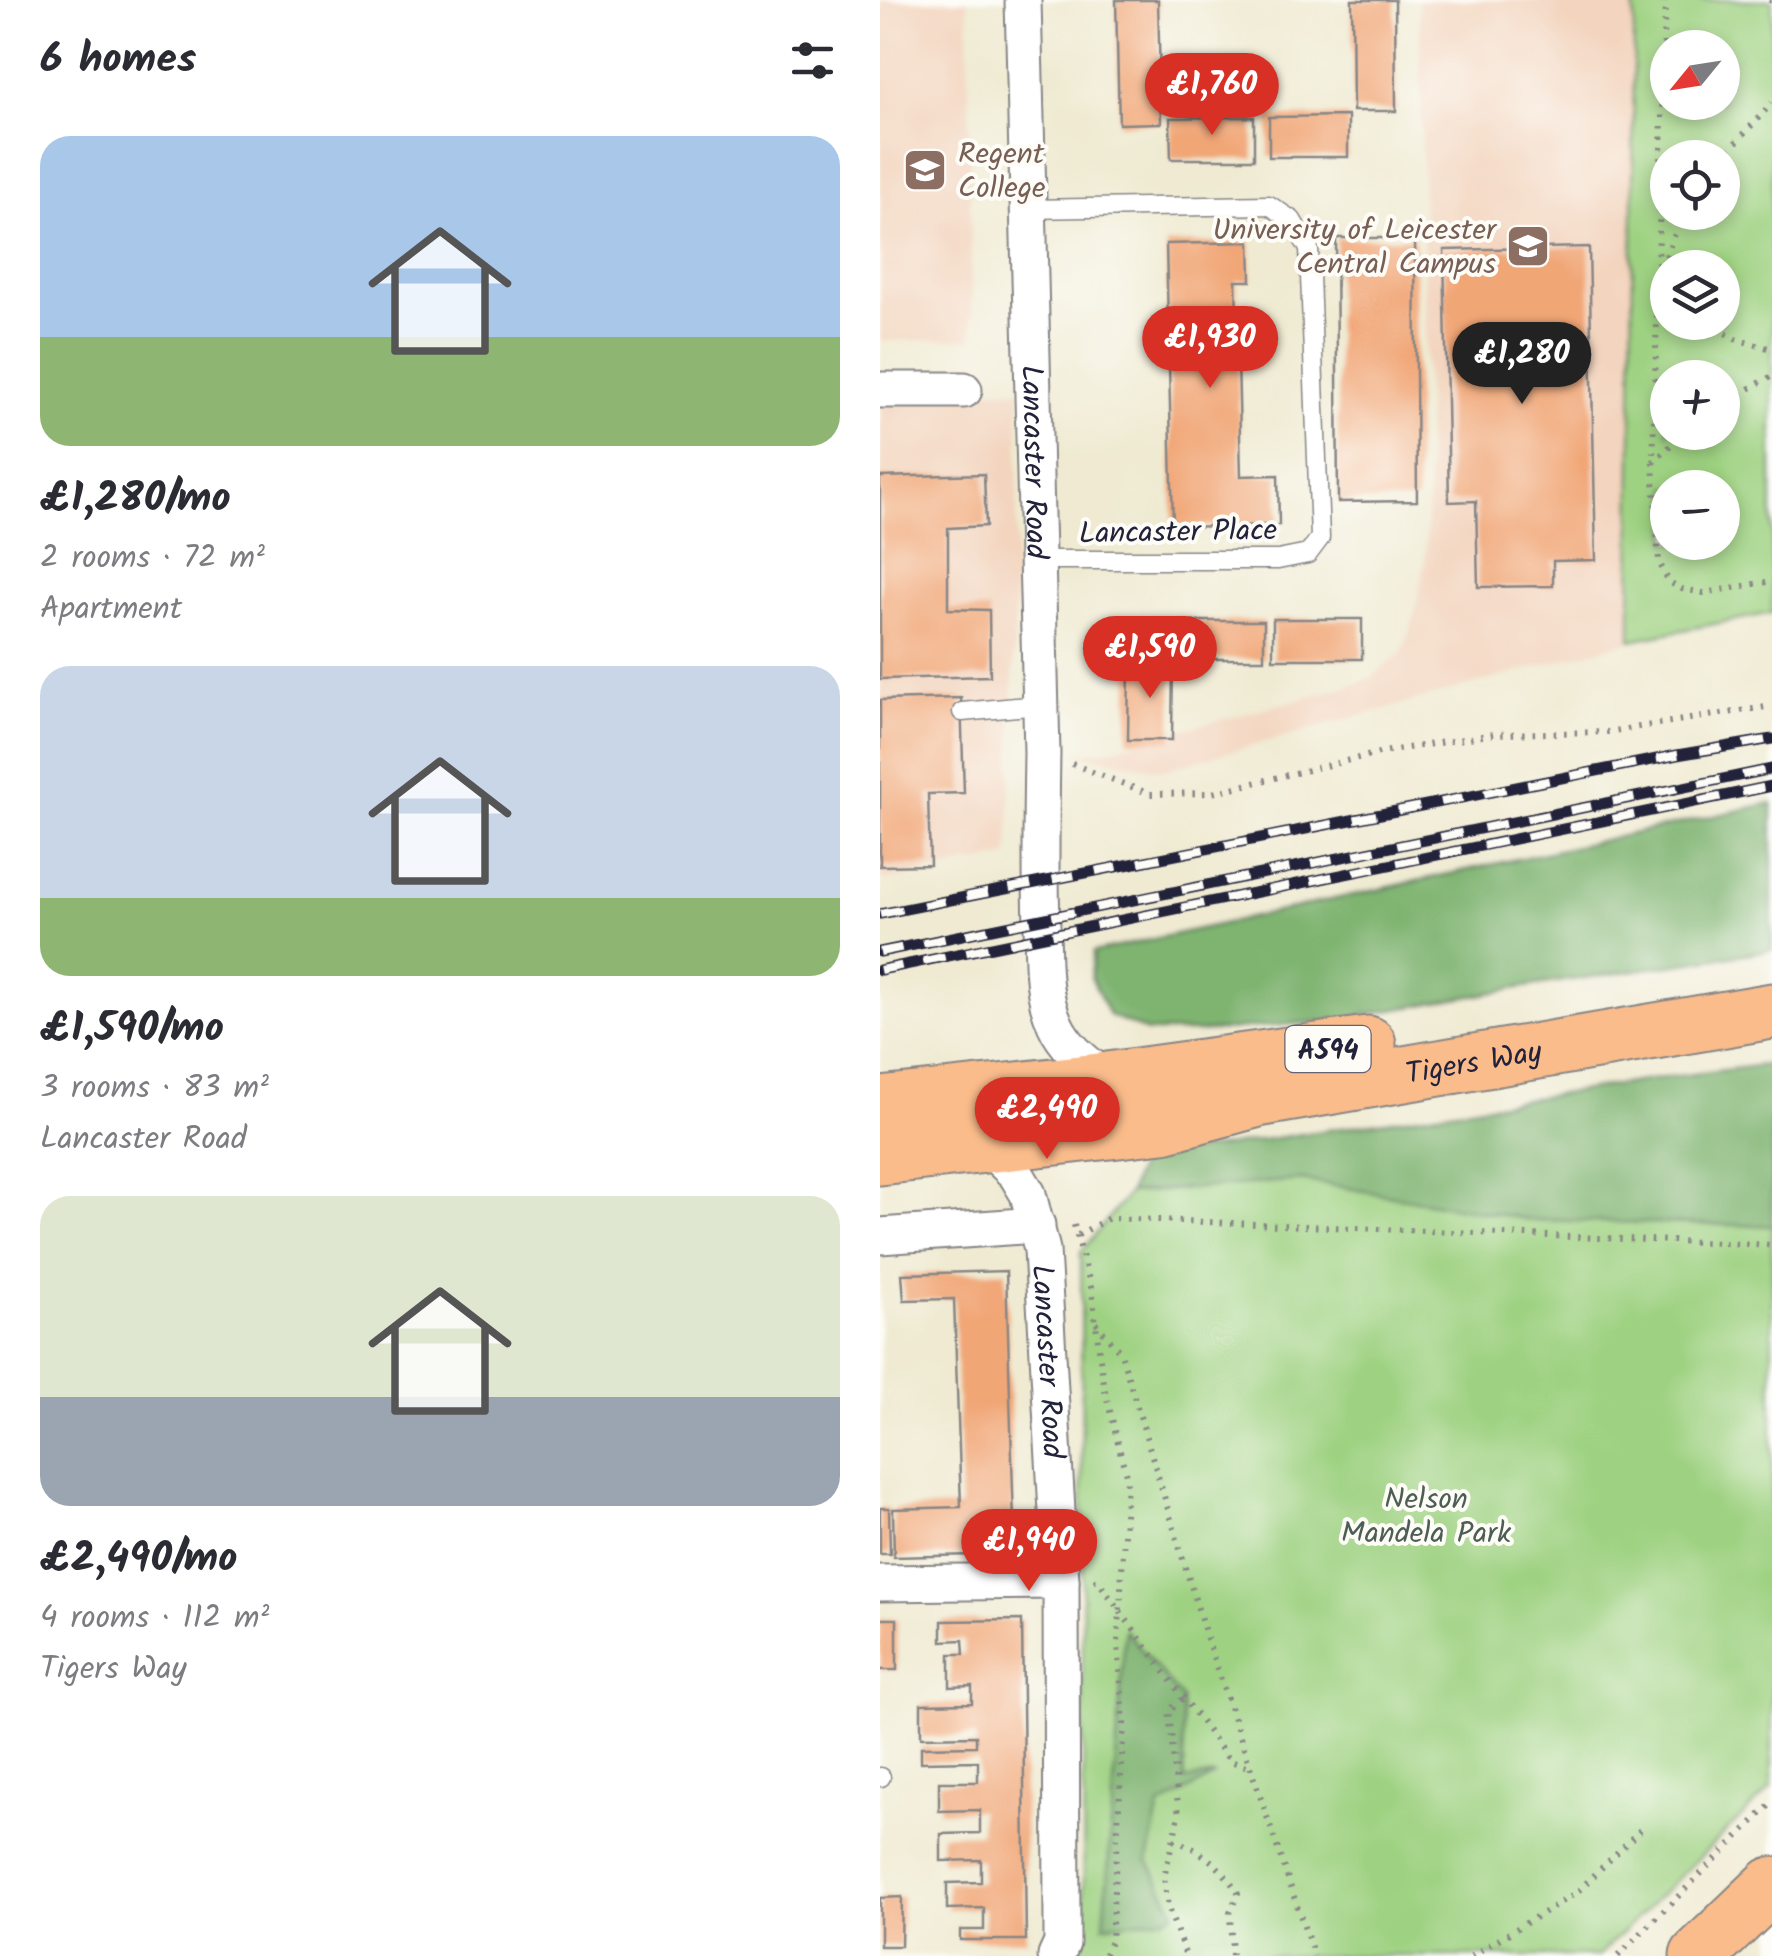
<!DOCTYPE html>
<html lang="en">
<head>
<meta charset="utf-8">
<style>
  :root { --surface:#fff; --page:#f2f2f3; --text:#2b2b33; --muted:#7c7c81; --accent:#d93025 }
  body { margin:0; font-family:Kalam,sans-serif; background:var(--page); color:var(--text); height:100vh; display:flex; flex-direction:column; font-size:38px; white-space:nowrap }
  * { box-sizing:border-box; margin:0 }
  p { font-size:32px; color:var(--muted) }
  .icon { flex:none; width:55px; height:55px; fill:none; stroke:currentColor; stroke-width:2; stroke-linecap:round; stroke-linejoin:round }
  .map { position:relative; flex:1; overflow:hidden }
  .panel { display:flex; flex-direction:column; background:var(--surface); width:880px }
  .panel>* { flex:none }
  .needle { width:65px; rotate:240deg }
  .buttons { position:absolute; left:770px; top:30px; display:grid; gap:20px }
  .buttons a { display:grid; place-items:center; width:90px; height:90px; border-radius:50%; background:var(--surface); box-shadow:0 5px 15px #0003; font-size:50px }
  .price { position:absolute; translate:-50% -85px; padding:0 22px; border-radius:35px; background:var(--accent); color:#fff; font-size:32px; line-height:65px; filter:drop-shadow(0 2px 5px #0008) }
  .price::after { content:''; position:absolute; left:50%; top:60px; width:30px; height:22px; margin-left:-15px; background:inherit; clip-path:polygon(0 0,100% 0,50% 100%) }
  .price.selected { background:#222; color:#fff }
  ul { padding:0; list-style:none }
  li { display:grid; align-content:center; gap:20px; height:530px; padding:0 40px }
  li span { display:grid; place-items:center; height:310px; border-radius:30px; color:#555 }
  li>.icon { margin-inline-start:auto }
  span .icon { width:180px; height:180px; fill:#fffc; stroke-width:1 }
  li b { font-size:42px }
  h2 { display:flex; justify-content:space-between; align-items:center; height:120px; padding:0 40px; font-size:42px }
  main { display:flex; flex:1; min-height:0 }
  .map>svg:first-child { display:block }
</style>
</head>
<body>
<main>
<section class="panel">
<h2>6 homes<svg class="icon" aria-label="filters" viewBox="0 0 24 24"><path d="M4 7h16M4 17h16"/><circle cx="9" cy="7" r="2"/><circle cx="15" cy="17" r="2"/></svg></h2>
<ul>
<li><span style="background:linear-gradient(#a9c7e8 65%,#8fb573 0)"><svg class="icon" aria-label="home" viewBox="0 0 24 24"><path d="M3 11l9-7 9 7M6 9v11h12V9"/></svg></span><div><b>£1,280/mo</b><p>2 rooms · 72 m²</p><p>Apartment</p></div></li>
<li><span style="background:linear-gradient(#c9d6e8 75%,#8fb573 0)"><svg class="icon" aria-label="home" viewBox="0 0 24 24"><path d="M3 11l9-7 9 7M6 9v11h12V9"/></svg></span><div><b>£1,590/mo</b><p>3 rooms · 83 m²</p><p>Lancaster Road</p></div></li>
<li><span style="background:linear-gradient(#dfe7d0 65%,#9aa5b1 0)"><svg class="icon" aria-label="home" viewBox="0 0 24 24"><path d="M3 11l9-7 9 7M6 9v11h12V9"/></svg></span><div><b>£2,490/mo</b><p>4 rooms · 112 m²</p><p>Tigers Way</p></div></li>
</ul>
</section>
<div class="map">
<svg width="892" height="1956" viewBox="0 0 892 1956">
  <rect width="100%" height="100%" fill="#fdfcf7"/>
  <filter id="ink" filterUnits="userSpaceOnUse"><feTurbulence type="fractalNoise" baseFrequency=".01" numOctaves="2"/><feDisplacementMap in="SourceGraphic" scale="20" xChannelSelector="R" yChannelSelector="G"/><feConvolveMatrix kernelMatrix="1 2 1 2 8 2 1 2 1" color-interpolation-filters="sRGB"/></filter>
  <filter id="wash" filterUnits="userSpaceOnUse"><feTurbulence type="fractalNoise" baseFrequency=".0048" numOctaves="4" result="noise"/><feDisplacementMap in="SourceGraphic" scale="40" xChannelSelector="R" yChannelSelector="G"/><feGaussianBlur stdDeviation="2.25" result="paint"/><feColorMatrix in="noise" values="0 0 0 0 0 0 0 0 0 0 0 0 0 0 0 0 0 1.4 0 .05"/><feComposite in="paint" operator="in"/></filter>
  <g filter="url(#wash)">
    <rect width="100%" height="100%" fill="#efead1"/>
    <g fill="#f3d4be">
      <path d="M0,0h88l4,339 -92,2z"/>
      <path d="M539,0h215l-3,603 14,34 -482,133 -92,-18 31,-1 241,-63 28,-10 32,-27 11,-32 11,-59 3,-68z"/>
      <path d="M0,390h140l-11,466 -129,25z"/>
    </g>
    <g fill="#9ed181" stroke="#607a5e" stroke-width="2.5" fill-rule="evenodd">
      <path d="M754,0h138v613l-141,27zM788,48h54v54h-54zM788,158h54v54h-54zM788,268h54v54h-54zM788,378h54v54h-54zM788,488h54v54h-54z"/>
      <path d="M892,1142v645l-174,169h-520l6,-17 -3,-687 48,-59z"/>
    </g>
    <g fill="#7eb36f" stroke="#506a55" stroke-width="2.5">
      <path d="M892,803v147l-242,36 -201,35 -127,11h-55l-38,-17 -18,-38 3,-25z"/>
      <path d="M892,1064v162l-241,-6 -230,-40 -172,13 11,-31 46,-10 476,-74z"/>
      <path d="M245,1630l57,69 3,81 30,-5 -55,32 -12,53 27,52 -11,6 -60,7z"/>
    </g>
    <g id="blocks">
      <g fill="#f1a676">
        <path d="M236,0h42l3,123 -42,1z"/>
        <path d="M472,0h43l1,111h-43z"/>
        <path d="M468,116v41h-79v-40z"/>
        <path d="M374,117v42h-83l-1,-41z"/>
        <path d="M456,238h79l2,263 -79,1z"/>
        <path d="M370,242l1,39h-15l5,195 37,-1 1,50 -106,2 -7,-283z"/>
        <path d="M709,247l7,313 -43,1v25l-75,1 -2,-86 -27,1 -5,-252z"/>
        <path d="M104,474l2,52 -38,2v81l41,1 1,66 -110,3v-202z"/>
        <rect x="393" y="619" width="89" height="40"/>
        <rect x="294" y="621" width="90" height="38"/>
        <path d="M249,661l44,1 -1,78h-44z"/>
        <path d="M81,698l3,95 -36,1 2,71 -50,1v-166z"/>
        <path d="M126,1271l9,283 -121,3 -1,-48 68,-2 -7,-208 -50,1 -2,-26z"/>
        <path d="M0,1508h9l1,46h-10z"/>
        <rect x="0" y="1619" width="17" height="51"/>
        <path d="M142,1620l4,320h-66v-10h24v-22l-37,1v-26l34,-1v-22l-40,1v-27l39,-1v-23l-41,1v-29h39v-21l-57,1v-15l55,-1v-10l-55,1v-33l51,-1v-17l-22,1v-33h14l-1,-14 -21,1v-20z"/>
        <path d="M22,1897l-1,49h-21v-48z"/>
      </g>
    </g>
  </g>
  <g filter="url(#ink)">
    <use href="#blocks" fill-opacity="0" stroke="#888686" stroke-width="2.5"/>
    <g fill="none" stroke-linecap="round" stroke-linejoin="round">
      <g stroke="#888686" stroke-width="21">
        <g id="lane">
          <path d="M147,209l242,-4 23,15 17,29 11,289 -12,16 -30,6h-242"/>
          <path d="M82,712l77,-7"/>
          <path d="M0,1777h1"/>
        </g>
      </g>
      <g stroke="#888686" stroke-width="39">
        <g id="street">
          <path id="s1" d="M143,0l19,753c-1,58 -2,115 0,172 1,33 -1,68 13,99 11,25 33,40 53,56"/>
          <path d="M0,390h84"/>
          <path id="s2" d="M105,1145l31,29 12,20 14,56 19,331 1,362 -6,13"/>
          <path d="M0,1236l157,-11"/>
          <path d="M0,1583l181,-2"/>
        </g>
      </g>
      <g stroke="#888686" stroke-width="59">
        <g id="primary">
          <path d="M0,1105l228,-25 260,-36"/>
          <path id="s3" d="M0,1157l283,-32 95,-26 514,-88"/>
          <path d="M818,1956l74,-71"/>
        </g>
      </g>
      <g stroke="#888686" stroke-width="6" stroke-dasharray="2.5 8" stroke-linecap="butt">
        <path d="M785,0l-12,462 6,100 10,20 13,7 22,4 68,-12"/>
        <path d="M889,0l3,1"/>
        <path d="M842,158l50,-55"/>
        <path d="M788,283l-9,-10 25,-61"/>
        <path d="M828,322l27,17 37,10"/>
        <path d="M842,404l50,-28"/>
        <path d="M773,462l32,-30"/>
        <path d="M192,764l78,30 62,-1 171,-41 111,-18 113,-2 165,-26"/>
        <path d="M194,1225l18,66 11,92 24,96 -9,165 6,79 -13,218 -7,15"/>
        <path d="M198,1235l31,-17 663,27"/>
        <path d="M216,1323l25,30 86,286 107,317"/>
        <path d="M214,1581h4l132,180 19,6"/>
        <path d="M302,1699l-13,12 10,105 -15,61 4,31 18,48"/>
        <path d="M293,1840c28,9 50,28 65,53l-8,20 2,43"/>
        <path d="M591,1956l105,-63 66,-65"/>
        <path d="M738,1956l154,-153"/>
      </g>
      <use href="#lane" stroke="#fff" stroke-width="18"/>
      <use href="#street" stroke="#fff" stroke-width="35"/>
      <use href="#primary" stroke="#fabc8b" stroke-width="55"/>
      <g stroke="#22223b" stroke-width="11">
        <g id="rail">
          <path d="M0,914l797,-159 95,-16"/>
          <path d="M0,952l892,-183"/>
          <path d="M0,970l892,-184"/>
        </g>
      </g>
      <use href="#rail" stroke="#fdfcf7" stroke-width="8" stroke-dasharray="22" stroke-linecap="butt"/>
    </g>
  </g>
  <defs>
    <g id="university-square" transform="scale(2.25)"><rect x="-9" y="-9" width="18" height="18" rx="4" fill="#8d6e63" stroke="#fdfcf7"/><path d="M0-5L7-2L0 1L-7-2ZM-4 1L0 2.5L4 1V4Q0 6-4 4Z" fill="#fff"/></g>
  </defs>
  <g fill-rule="evenodd">
    <use href="#university-square" x="45" y="170"/>
    <use href="#university-square" x="648" y="246"/>
  </g>
  <g text-anchor="middle" stroke-width="8" stroke-linejoin="round" paint-order="stroke">
    <rect fill="#fdfcf7" stroke="#646373" stroke-width="2.5" x="405.5" y="1026" width="85" height="46" rx="8"/>
    <g font-size="28" font-weight="bold" fill="#22223b">
      <text x="448" y="1059">A594</text>
    </g>
    <g font-size="30" fill="#785e54" stroke="#fdfcf7" text-anchor="start">
      <text x="78" y="163">Regent<tspan x="78" dy="34">College</tspan></text>
      <text x="616" y="239" text-anchor="end">University of Leicester<tspan x="616" dy="34">Central Campus</tspan></text>
    </g>
    <g font-size="30" fill="#22223b" stroke="#fdfcf7">
      <text dy="10" stroke="none"><textPath href="#s1" startOffset="462">Lancaster Road</textPath></text>
      <text transform="translate(298 531) rotate(-1)" y="10">Lancaster Place</text>
      <text dy="10" stroke="none"><textPath href="#s3" startOffset="602">Tigers Way</textPath></text>
      <text dy="10" stroke="none"><textPath href="#s2" startOffset="235">Lancaster Road</textPath></text>
    </g>
    <g font-size="30" fill="#4d5f54" stroke="#fdfcf7">
      <text x="546" y="1508">Nelson<tspan x="546" dy="34">Mandela Park</tspan></text>
    </g>
  </g>
</svg>
<div class="buttons">
<a><svg class="needle" viewBox="-14 -14 28 28"><path d="M0-13l5 13h-10z" fill="#e53935"/><path d="M0 13l5-13h-10z" fill="#7c7c81"/></svg></a>
<a><svg class="icon" aria-label="locate" viewBox="0 0 24 24"><circle cx="12" cy="12" r="6"/><path d="M12 2v4M12 18v4M2 12h4M18 12h4"/></svg></a>
<a><svg class="icon" aria-label="layers" viewBox="0 0 24 24"><path d="M12 4l9 5-9 5-9-5zM3 14l9 5 9-5"/></svg></a>
<a>+</a>
<a>−</a>
</div>
<b class="price" style="left:332px;top:138px">£1,760</b>
<b class="price" style="left:330px;top:391px">£1,930</b>
<b class="price selected" style="left:642px;top:407px">£1,280</b>
<b class="price" style="left:270px;top:701px">£1,590</b>
<b class="price" style="left:167px;top:1162px">£2,490</b>
<b class="price" style="left:149px;top:1594px">£1,940</b>
</div>
</main>
</body>
</html>
